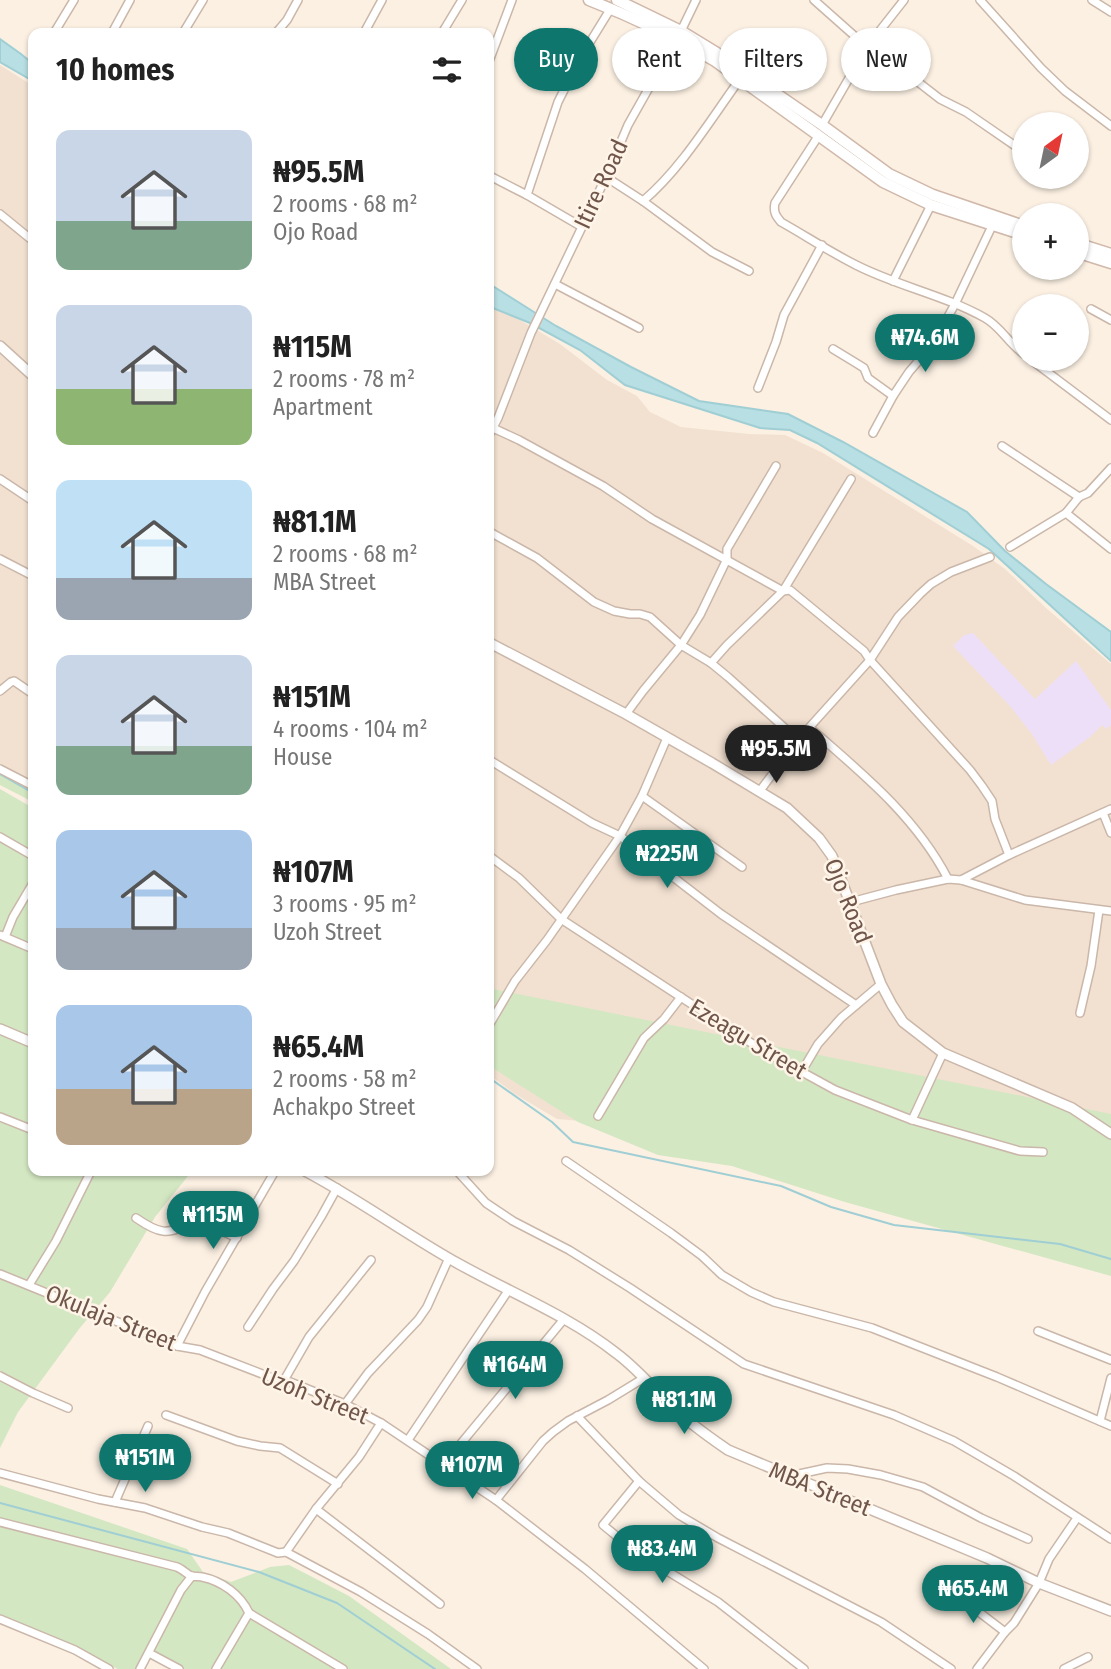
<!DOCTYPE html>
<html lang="en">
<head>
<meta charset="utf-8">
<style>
  :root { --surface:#fff; --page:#f2f2f2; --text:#222; --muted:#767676; --accent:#0f766e }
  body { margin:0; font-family:"Fira Sans Condensed",sans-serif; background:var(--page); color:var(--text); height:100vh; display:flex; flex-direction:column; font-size:26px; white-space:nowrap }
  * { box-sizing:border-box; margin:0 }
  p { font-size:23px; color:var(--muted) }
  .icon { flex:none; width:38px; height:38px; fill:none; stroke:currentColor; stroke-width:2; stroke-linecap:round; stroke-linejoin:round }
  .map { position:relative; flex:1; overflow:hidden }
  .sheet { position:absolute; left:28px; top:28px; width:466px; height:1148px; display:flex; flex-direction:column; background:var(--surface); border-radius:14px; box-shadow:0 2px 5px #0004 }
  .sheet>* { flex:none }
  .hud { position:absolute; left:514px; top:28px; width:490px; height:63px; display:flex; gap:14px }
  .needle { width:46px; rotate:33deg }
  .controls { position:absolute; left:1012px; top:112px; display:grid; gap:14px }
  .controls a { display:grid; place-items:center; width:77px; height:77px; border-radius:50%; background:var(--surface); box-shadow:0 2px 5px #0004; font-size:35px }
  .price { position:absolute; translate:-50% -60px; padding:0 16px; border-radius:24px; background:var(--accent); color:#fff; font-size:23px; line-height:46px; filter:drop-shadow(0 2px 4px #0008) }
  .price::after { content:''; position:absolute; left:50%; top:42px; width:21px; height:16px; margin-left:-10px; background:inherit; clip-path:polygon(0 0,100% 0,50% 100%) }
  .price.active { background:#222; color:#fff }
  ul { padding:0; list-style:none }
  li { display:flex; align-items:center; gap:21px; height:175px; padding:0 28px }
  li span { display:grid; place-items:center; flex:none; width:196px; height:140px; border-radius:14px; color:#555 }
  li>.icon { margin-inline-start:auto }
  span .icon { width:84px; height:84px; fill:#fffc; stroke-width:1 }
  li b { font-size:30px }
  h2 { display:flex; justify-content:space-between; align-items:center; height:84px; padding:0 28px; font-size:30px }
  .tag { padding:0 24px; border-radius:32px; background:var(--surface); box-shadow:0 2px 5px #0004; font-size:24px; line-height:63px }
  .tag.active { background:var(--accent); color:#fff }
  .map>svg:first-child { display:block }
</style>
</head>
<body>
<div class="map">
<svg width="1111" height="1669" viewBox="0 0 1111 1669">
  <rect width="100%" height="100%" fill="#fbf0e2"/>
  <g fill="#f2e1d1">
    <path d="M0,65l33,21v706l-33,-19z"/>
    <path d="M488,302l10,5 62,37 47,36 30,16 13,16 31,15 68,7 36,1 38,18 150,93 32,23 41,39 65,56v577l-530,-120 -24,-2 -42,-25 -27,-20z"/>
  </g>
  <path fill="#eddff7" d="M973,633l62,66 41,-38 35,49v15l-5,4 -4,-4 -12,12 -39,28 -19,-31 -22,-28 -57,-60 11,-11z"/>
  <g fill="#d3e7c2">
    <path d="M0,767l33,18v17l-33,-17z"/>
    <path d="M0,789l33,19v363h159l-37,46 -45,75 -31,37 -61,83 -18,36z"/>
    <path d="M488,988l623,126v162l-266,-74 -113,-36 -74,-11 -80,-33 -90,-57z"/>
    <path d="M0,1485l187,64 16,23 28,10 39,-15 19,-2 60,31 102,73h-281l-19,-12 -7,12h-26l-118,-55z"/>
  </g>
  <g fill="#b8dfe3" stroke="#9fced4" stroke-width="2">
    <path d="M0,39l21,15 12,10v17l-33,-19z"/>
    <path d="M488,283l68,43 75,41 68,34 89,13 55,28 124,70 38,39 41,33 65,48v29l-122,-112 -172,-106 -27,-13 -30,-2 -135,-43 -45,-35 -50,-27 -42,-17z"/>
  </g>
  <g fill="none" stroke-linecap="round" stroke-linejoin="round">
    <g stroke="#9fced4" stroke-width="2">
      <path d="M0,774l33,19"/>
      <path d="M488,1077l64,45 21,20 208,44 50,21 63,18 166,19 51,15"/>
      <path d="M0,1503l259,69 78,31 98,66"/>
    </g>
    <g stroke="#cab7a9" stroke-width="10">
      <g id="minor">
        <path d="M814,0l53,47"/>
        <path d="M980,0l61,68 24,23 46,35"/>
        <path d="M1092,0l19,12"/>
        <path d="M681,31l15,-31"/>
        <path d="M54,33l20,-33"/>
        <path d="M112,33l18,-33"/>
        <path d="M183,33l20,-33"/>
        <path d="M276,33l11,-13 11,-20"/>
        <path d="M364,33l18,-33"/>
        <path d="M442,33l20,-33"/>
        <path d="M869,44l71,55 26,13 58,40"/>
        <path d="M488,64l24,-64"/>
        <path d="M822,125l45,-78 37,-47"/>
        <path d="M819,135l-44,68c-2,9 1,13 6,19 25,14 49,30 75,43 41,21 88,30 129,53 16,9 24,26 39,36"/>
        <path d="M488,175l39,20 55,32"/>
        <path d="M606,177l37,24 69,51 37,19"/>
        <path d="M527,195l31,-93 21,-42 32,-52"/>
        <path d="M643,201c38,-32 68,-82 97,-122"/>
        <path d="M0,214l33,27"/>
        <path d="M893,281l38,-76"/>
        <path d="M555,284l84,44"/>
        <path d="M1091,309l20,11"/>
        <path d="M833,349l23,14 8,5 4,10 25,18"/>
        <path d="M1030,359l81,61"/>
        <path d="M758,388l18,-46 8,-27 38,-70"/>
        <path d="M493,428l26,12 84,46 49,33 131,72 7,-1 74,61 6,9 100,110 12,16 10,15 3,18 14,36"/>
        <path d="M873,433l20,-37 16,-24 24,-28 22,-40 37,-78"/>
        <path d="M488,437l10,-19 33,-85 75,-156 22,-52 49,-87"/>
        <path d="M1002,446l77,51"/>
        <path d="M0,479l33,22"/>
        <path d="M1066,513l45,36"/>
        <path d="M488,531l49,27 57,44 20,9 16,3h10l10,3 31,28 30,18 17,14 70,63"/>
        <path d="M1010,547l56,-34 13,-16 9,-4 23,-25"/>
        <path d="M0,559l33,17"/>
        <path d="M711,663l16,-18 56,-54 68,-112"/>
        <path d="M0,691l11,-9 3,-1 19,13"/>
        <path d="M626,714l17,-23 38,-46 19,-30 27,-56v-10l49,-83"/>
        <path d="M810,728c52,45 106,89 138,151"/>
        <path d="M488,759l104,64 28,13 101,78 135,91"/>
        <path d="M0,769l33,17"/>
        <path d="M759,792l39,-52 72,-80 28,-43 22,-23 11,-10 20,-12 39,-15"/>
        <path d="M642,796l100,71"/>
        <path d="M1103,813l8,20"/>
        <path d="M0,837l33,19"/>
        <path d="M488,855l31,23 42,41 201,131 73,40 77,30 108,31 23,1"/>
        <path d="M961,880l64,20 86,11"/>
        <path d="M851,902l45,-12 52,-11 13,1 48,-25 102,-46"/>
        <path d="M0,935l33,14"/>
        <path d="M5,937l8,-20 20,-34"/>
        <path d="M1080,1013l11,-47 8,-56"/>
        <path d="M488,1027l27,-46 32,-41 73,-104 22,-40 25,-58"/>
        <path d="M802,1071l16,-27 23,-26 40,-34"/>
        <path d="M598,1116l46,-78 20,-19 17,-22"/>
        <path d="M0,1117l33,13"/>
        <path d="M912,1120l31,-67"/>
        <path d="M566,1161l105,72 31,23 20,19 29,17 23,10 98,26 125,49 114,49"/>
        <path d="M457,1171l29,32 27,18 56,29 61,38 114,76 150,51 60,26 60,35 97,63"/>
        <path d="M136,1218c32,22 33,12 65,3l36,17"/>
        <path d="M0,1274l177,72 23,4 83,32h7l55,22 36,19 115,77 89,69 119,100"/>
        <path d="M29,1285l27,-44 35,-70"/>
        <path d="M248,1327l25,-38 21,-28 27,-44 16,-29"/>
        <path d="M1038,1331l73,29"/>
        <path d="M177,1346l28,-54 70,-121"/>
        <path d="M0,1376l33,17 35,15"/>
        <path d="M283,1382l26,-45 62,-77"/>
        <path d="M345,1404l23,-31 50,-53 9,-13 22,-49"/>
        <path d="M166,1415l71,26 23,5 20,2 58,36"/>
        <path d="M577,1416l62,65 40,34 39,23 163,84 70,47"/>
        <path d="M1100,1421l11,-43"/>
        <path d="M408,1440l100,-149"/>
        <path d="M444,1464l120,-145"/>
        <path d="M0,1473l98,26 47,9 57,19 26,6 50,20 8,-1 75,40 67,42 49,35"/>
        <path d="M790,1476l37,-8 21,1 33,6 42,12 58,31 47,21"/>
        <path d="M639,1481l-36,44 33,27 82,50 86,67"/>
        <path d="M496,1500l47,-59 10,-9 15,-11 40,-21 36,-22"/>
        <path d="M115,1502l33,-76"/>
        <path d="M316,1509l124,95"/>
        <path d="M0,1522l177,45c5,2 10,7 14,9 4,1 8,0 11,1 20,4 39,18 47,36l-33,56"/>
        <path d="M286,1552l30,-43 43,-52 22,-34"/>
        <path d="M958,1596l47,36"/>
        <path d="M249,1613l94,56"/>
        <path d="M0,1619l75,31 34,19"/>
        <path d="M149,1653l30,16"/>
        <path d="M140,1669l41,-79 11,-14"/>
        <path d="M977,1669l28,-37 9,-9 25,-40 10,-24 28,-41"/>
        <path d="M1064,1669l24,-12"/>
      </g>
    </g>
    <g stroke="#cab7a9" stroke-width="12">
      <g id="tertiary">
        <path d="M0,346l33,30"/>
        <path d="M488,642l138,72 86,49 75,45 32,30 13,18 49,128 11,21 11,17 40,31 129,55 39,26"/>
        <path d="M0,1029l33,14"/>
        <path d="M305,1171c53,28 102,64 154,93 52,29 110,52 157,89 19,14 34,31 50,48 19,19 40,34 62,49l259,108 52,25 72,28"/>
      </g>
    </g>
    <g stroke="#d0b8aa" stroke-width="13">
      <g id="secondary">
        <path d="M589,0c44,17 86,37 126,61l168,121 48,23 93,30"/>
        <path d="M617,0l64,31 36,22 105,72 67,49 44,21 91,31"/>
        <path d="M1076,243l35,11"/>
        <path d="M1076,252l35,11"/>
      </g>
    </g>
    <use href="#minor" stroke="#fff" stroke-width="7"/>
    <use href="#tertiary" stroke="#fff" stroke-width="9"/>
    <use href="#secondary" stroke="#fff" stroke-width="10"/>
  </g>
  <g text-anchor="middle" stroke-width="5" stroke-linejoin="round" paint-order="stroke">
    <g font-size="24" fill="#70564a" stroke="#fef4e8">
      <text transform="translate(601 184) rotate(-65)" y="8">Itire Road</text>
      <text transform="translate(848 901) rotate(68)" y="8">Ojo Road</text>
      <text transform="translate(748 1039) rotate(31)" y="8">Ezeagu Street</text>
      <text transform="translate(111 1318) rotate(22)" y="8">Okulaja Street</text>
      <text transform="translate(315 1396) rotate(22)" y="8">Uzoh Street</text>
      <text transform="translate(820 1489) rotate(22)" y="8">MBA Street</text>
    </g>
  </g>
</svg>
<div class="controls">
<a><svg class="needle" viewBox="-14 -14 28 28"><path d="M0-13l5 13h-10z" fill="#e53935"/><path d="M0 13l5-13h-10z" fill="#767676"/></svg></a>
<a>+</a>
<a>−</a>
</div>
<b class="price" style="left:925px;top:374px">₦74.6M</b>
<b class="price active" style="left:776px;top:785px">₦95.5M</b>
<b class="price" style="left:667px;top:890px">₦225M</b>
<b class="price" style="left:213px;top:1251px">₦115M</b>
<b class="price" style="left:515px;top:1401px">₦164M</b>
<b class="price" style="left:684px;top:1436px">₦81.1M</b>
<b class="price" style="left:145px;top:1494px">₦151M</b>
<b class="price" style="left:472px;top:1501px">₦107M</b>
<b class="price" style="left:662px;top:1585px">₦83.4M</b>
<b class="price" style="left:973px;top:1625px">₦65.4M</b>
<div class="hud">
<a class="tag active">Buy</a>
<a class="tag">Rent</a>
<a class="tag">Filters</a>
<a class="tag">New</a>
</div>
<section class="sheet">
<h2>10 homes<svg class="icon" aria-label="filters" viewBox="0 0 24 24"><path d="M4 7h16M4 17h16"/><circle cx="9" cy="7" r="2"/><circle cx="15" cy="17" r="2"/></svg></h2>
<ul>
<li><span style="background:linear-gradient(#c9d6e8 65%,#7fa58c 0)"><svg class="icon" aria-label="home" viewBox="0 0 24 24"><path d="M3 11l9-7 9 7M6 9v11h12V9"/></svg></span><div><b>₦95.5M</b><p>2 rooms · 68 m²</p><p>Ojo Road</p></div></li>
<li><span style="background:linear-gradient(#c9d6e8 60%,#8fb573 0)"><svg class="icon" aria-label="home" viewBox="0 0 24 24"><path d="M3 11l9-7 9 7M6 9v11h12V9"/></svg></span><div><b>₦115M</b><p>2 rooms · 78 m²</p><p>Apartment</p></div></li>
<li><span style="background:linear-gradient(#bfe0f5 70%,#9aa5b1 0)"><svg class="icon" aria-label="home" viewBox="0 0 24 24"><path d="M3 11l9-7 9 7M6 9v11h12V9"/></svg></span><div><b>₦81.1M</b><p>2 rooms · 68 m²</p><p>MBA Street</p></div></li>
<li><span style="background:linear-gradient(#c9d6e8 65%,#7fa58c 0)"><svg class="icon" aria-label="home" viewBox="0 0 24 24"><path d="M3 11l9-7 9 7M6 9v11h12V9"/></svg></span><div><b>₦151M</b><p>4 rooms · 104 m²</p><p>House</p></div></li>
<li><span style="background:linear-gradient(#a9c7e8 70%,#9aa5b1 0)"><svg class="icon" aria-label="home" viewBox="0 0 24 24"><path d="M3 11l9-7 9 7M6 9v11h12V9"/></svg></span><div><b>₦107M</b><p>3 rooms · 95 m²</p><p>Uzoh Street</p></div></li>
<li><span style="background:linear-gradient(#a9c7e8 60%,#b9a48a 0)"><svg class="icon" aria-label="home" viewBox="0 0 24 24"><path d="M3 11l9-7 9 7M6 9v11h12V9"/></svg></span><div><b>₦65.4M</b><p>2 rooms · 58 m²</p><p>Achakpo Street</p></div></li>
</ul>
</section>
</div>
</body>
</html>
